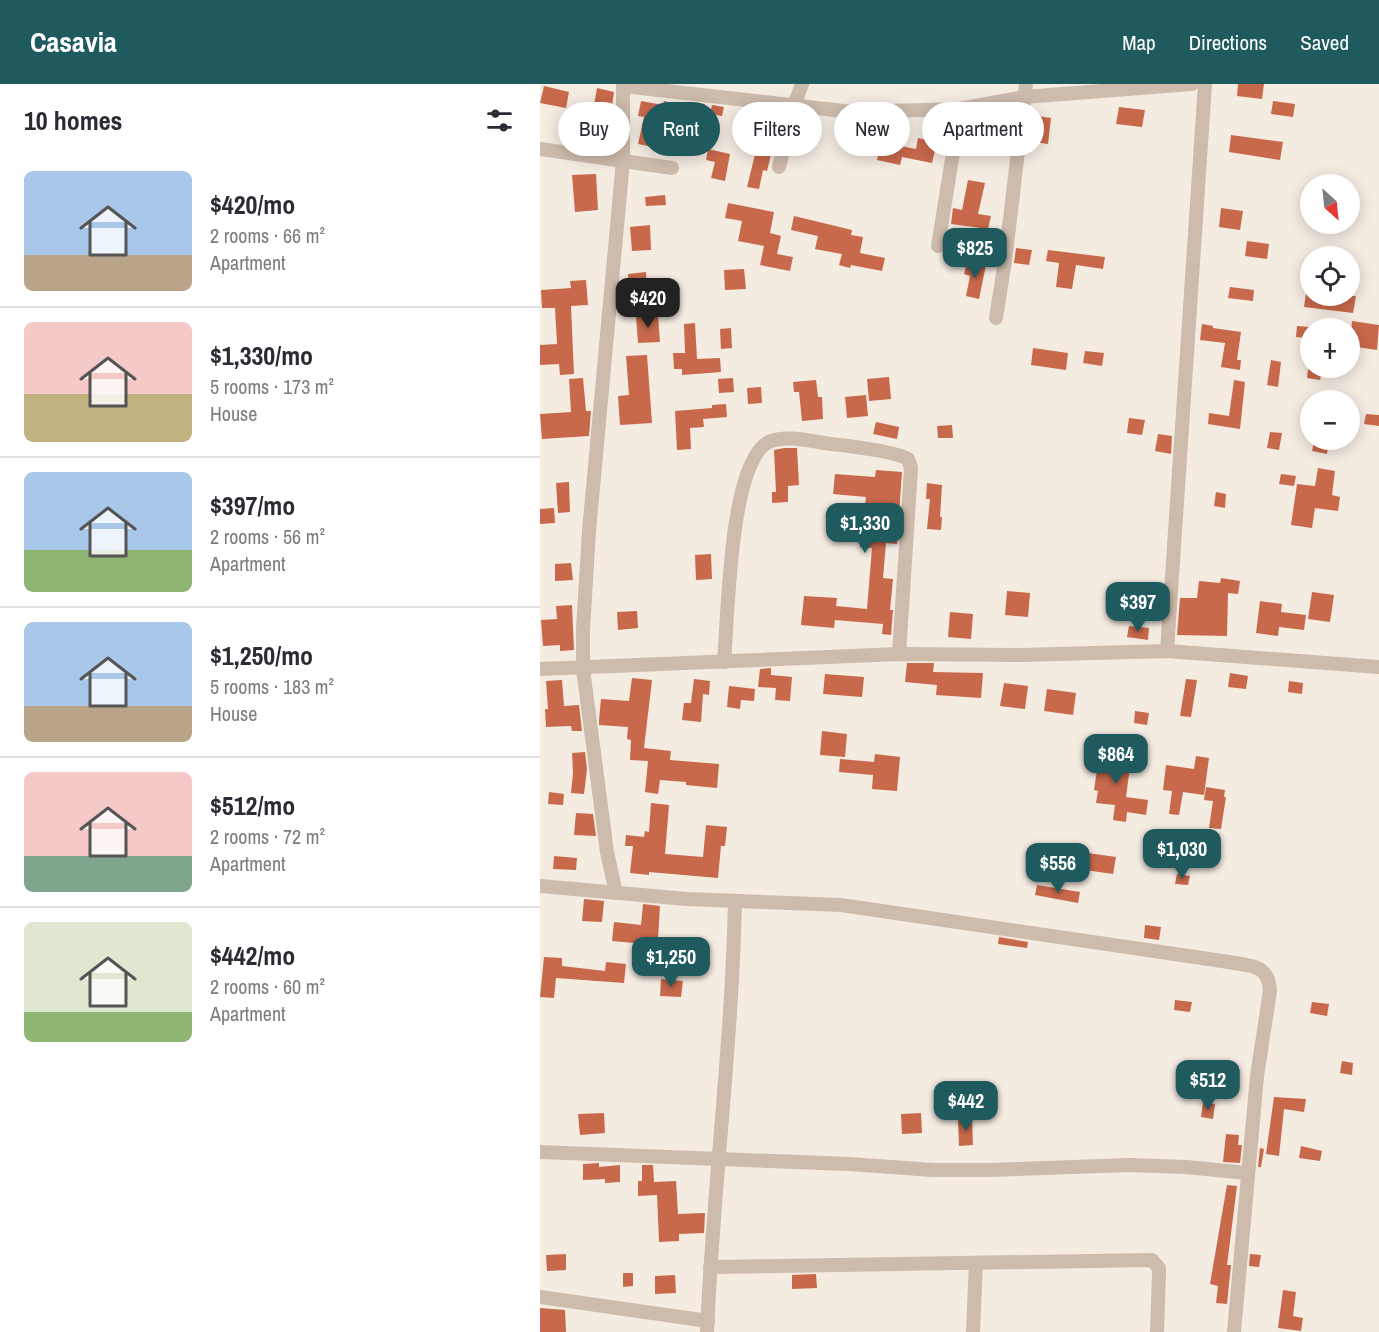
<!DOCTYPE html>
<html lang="en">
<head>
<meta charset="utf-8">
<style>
  :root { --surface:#fff; --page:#f2f2f3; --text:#2b2b33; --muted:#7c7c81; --line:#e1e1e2; --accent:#1f5a5e }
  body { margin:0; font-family:"Archivo Narrow",sans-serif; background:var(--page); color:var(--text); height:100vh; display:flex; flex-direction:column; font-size:22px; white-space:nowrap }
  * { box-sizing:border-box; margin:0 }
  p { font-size:20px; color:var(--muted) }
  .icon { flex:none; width:33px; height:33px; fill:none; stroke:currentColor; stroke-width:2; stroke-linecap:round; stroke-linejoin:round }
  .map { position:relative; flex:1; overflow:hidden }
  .panel { display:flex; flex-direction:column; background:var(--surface); width:540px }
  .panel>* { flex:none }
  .guide { position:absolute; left:18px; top:18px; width:570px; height:54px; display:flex; gap:12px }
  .needle { width:39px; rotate:153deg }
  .fabs { position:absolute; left:760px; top:90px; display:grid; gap:12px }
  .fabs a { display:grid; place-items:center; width:60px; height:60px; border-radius:50%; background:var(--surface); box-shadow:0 3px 15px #0003; font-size:30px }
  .price { position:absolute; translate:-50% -51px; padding:0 14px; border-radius:12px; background:var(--accent); color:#fff; font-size:20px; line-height:39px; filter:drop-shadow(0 2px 3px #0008) }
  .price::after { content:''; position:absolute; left:50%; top:36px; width:18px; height:14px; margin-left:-9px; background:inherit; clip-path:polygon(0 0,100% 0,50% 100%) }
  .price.current { background:#222; color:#fff }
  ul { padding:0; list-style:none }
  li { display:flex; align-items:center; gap:18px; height:150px; padding:0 24px }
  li+li { border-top:2px solid var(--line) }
  li span { display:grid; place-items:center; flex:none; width:168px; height:120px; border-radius:9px; color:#555 }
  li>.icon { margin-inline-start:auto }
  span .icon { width:72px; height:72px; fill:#fffc; stroke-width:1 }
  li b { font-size:26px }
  h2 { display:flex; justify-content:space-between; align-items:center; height:72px; padding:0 24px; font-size:26px }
  .tag { padding:0 21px; border-radius:27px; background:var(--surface); box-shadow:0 3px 15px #0003; font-size:21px; line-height:54px }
  .tag.current { background:var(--accent); color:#fff }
  header { display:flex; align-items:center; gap:36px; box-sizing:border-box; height:84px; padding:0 30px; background:var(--accent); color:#fff }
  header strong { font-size:28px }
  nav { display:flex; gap:33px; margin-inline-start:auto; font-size:21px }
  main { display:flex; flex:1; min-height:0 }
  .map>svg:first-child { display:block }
</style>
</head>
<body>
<header>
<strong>Casavia</strong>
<nav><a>Map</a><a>Directions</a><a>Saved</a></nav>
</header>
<main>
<section class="panel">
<h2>10 homes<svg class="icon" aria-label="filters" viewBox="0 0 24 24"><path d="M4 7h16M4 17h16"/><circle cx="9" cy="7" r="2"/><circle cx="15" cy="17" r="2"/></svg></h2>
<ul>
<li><span style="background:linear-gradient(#a9c7e8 70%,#b9a48a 0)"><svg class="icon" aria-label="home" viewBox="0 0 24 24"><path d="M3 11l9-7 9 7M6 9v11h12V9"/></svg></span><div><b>$420/mo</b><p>2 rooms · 66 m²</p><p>Apartment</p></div></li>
<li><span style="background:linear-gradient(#f6c9c9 60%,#c2b280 0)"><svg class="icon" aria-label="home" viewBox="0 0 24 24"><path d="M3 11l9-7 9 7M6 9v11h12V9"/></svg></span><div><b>$1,330/mo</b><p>5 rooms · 173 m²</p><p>House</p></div></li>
<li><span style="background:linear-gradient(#a9c7e8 65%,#8fb573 0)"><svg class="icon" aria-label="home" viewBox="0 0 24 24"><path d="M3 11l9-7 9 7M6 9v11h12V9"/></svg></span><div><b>$397/mo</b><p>2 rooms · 56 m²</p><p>Apartment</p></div></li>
<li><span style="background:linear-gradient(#a9c7e8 70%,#b9a48a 0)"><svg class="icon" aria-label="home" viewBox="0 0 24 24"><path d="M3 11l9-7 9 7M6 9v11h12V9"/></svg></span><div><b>$1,250/mo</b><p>5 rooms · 183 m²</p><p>House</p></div></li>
<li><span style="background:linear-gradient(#f6c9c9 70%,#7fa58c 0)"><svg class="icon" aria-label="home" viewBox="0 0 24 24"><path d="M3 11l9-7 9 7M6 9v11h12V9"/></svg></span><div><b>$512/mo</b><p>2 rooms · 72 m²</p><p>Apartment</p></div></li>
<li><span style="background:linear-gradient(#dfe7d0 75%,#8fb573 0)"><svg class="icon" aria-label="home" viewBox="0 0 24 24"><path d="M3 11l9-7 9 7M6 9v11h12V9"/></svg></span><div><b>$442/mo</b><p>2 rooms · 60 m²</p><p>Apartment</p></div></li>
</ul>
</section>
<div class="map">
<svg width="839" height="1248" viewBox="0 0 839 1248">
  <rect width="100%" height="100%" fill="#f4ebe1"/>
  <g fill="#c8694b">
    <path d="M698,0h26l-2,15 -25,-3z"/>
    <path d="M4,2l25,6 -3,16 -26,-5z"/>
    <path d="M57,4l17,4 -5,34 -18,-4z"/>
    <path d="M101,17l22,4 1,-4 12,3 -3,12 -12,-2 -5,22h3l-2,12 -19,-4 6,-27 -6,-1z"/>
    <path d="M733,17l22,3 -2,13 -22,-3z"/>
    <path d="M153,19l12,1 -2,10 -12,-2z"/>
    <path d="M172,21l12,2 -2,9 -12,-2z"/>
    <path d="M579,23l26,3 -3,17 -26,-3z"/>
    <path d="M217,29l23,5 -13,53 -4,-1 -4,19 -12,-2 14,-57 -8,-2z"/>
    <path d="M491,31l20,3 -3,26 -20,-3z"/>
    <path d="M141,46l18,4 -4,16 -17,-4z"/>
    <path d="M691,51l52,7 -3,18 -51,-8z"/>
    <path d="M378,54l19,4 -5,21 -30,-6 -2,8 -23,-5 4,-18 35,7z"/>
    <path d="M168,65l22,5 -5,27 -14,-3 4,-16 -9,-2z"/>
    <path d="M56,90l2,36 -23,2 -3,-37z"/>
    <path d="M428,96l17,3 -7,31 13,2 -3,13 -37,-5 2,-16 9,2z"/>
    <path d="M125,111l1,10 -20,1 -1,-9z"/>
    <path d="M188,119l46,9 -4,21 11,3 -4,18 16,3 -3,14 -30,-6 4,-19 -26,-5 4,-20 -17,-3z"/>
    <path d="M681,124l22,3 -3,19 -21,-3z"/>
    <path d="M254,132l58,14 -1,5 12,2 -3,16 25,5 -3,13 -31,-6 -1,3 -11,-3 3,-11 -27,-5 3,-13 -27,-6z"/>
    <path d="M110,141l1,25 -19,1 -2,-24z"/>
    <path d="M707,157l22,3 -2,15 -22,-3z"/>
    <path d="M476,164l16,2 -3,15 -15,-2z"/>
    <path d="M508,166l57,7 -2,12 -27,-4 -4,24 -16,-2 3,-24 -13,-2z"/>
    <path d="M427,178l19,3 -7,34 -13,-3 4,-20 -6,-2z"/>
    <path d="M204,185l2,20 -21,1 -1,-20z"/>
    <path d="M106,188l1,21 -18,1 -1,-20z"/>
    <path d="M46,196l2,25 -17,1 3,68 -14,1 -1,-11 -19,1v-20l17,-1 -2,-36h-13l-1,-18 30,-2 -1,-7z"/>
    <path d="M690,203l24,3 -1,11 -25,-3z"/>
    <path d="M766,210l25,4 1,-2h24l-3,17 -49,-6z"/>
    <path d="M118,231l2,27 -22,1 -2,-26z"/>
    <path d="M812,237l27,4 -2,25 -27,-4z"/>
    <path d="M155,239l2,36 23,-1 1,14 -39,3v-6h-8l-1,-16h12l-1,-29z"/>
    <path d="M662,240l11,2v2l28,4 -4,28h4l-1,10 -19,-3 4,-24 -25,-3z"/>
    <path d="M757,242l12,1 -1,11 -12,-1z"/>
    <path d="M191,244l1,20 -11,1 -1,-20z"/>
    <path d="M493,264l35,5 -2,17 -35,-5z"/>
    <path d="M545,267l19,2 -2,13 -19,-3z"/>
    <path d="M107,271l5,68 -32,2 -2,-29 11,-1 -3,-39z"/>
    <path d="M731,276l10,2 -3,25 -11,-2z"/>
    <path d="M768,285l14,2 -2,9 -13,-2z"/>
    <path d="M349,293l2,22 -22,2 -2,-22z"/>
    <path d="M43,294l3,33h5l-2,25 -47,3 -2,-25 31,-2 -2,-33z"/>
    <path d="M193,294l1,14 -15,1 -1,-14z"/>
    <path d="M276,296l2,17h4l1,22 -21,2 -3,-29h-5l-1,-10z"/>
    <path d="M694,296l11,2 -5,47 -32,-5 1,-11 20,3z"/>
    <path d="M221,303l1,16 -14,1 -1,-16z"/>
    <path d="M326,311l2,21 -21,2 -2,-21z"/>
    <path d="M186,320l1,13 -24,2 1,8 -14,1 1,21 -14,1 -2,-39 37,-3v-3z"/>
    <path d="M826,330l13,1v11l-15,-2z"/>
    <path d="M589,334l16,2 -3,15 -15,-2z"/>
    <path d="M336,338l23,5 -2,12 -24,-5z"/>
    <path d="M412,341l1,13h-15l-1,-12z"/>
    <path d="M730,348l12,1 -3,17 -12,-2z"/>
    <path d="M618,350l14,2 -1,18 -16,-3z"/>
    <path d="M774,356h15l-2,14 -15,-3z"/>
    <path d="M244,364h13l2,37 -11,1v16l-16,1v-11h4l-2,-42z"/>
    <path d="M778,384l17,3 -3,24 8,2 -2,14 -23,-3 -3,20 -21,-3 6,-41 18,2z"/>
    <path d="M336,386l26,2 -5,72 -11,-1 -3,35 10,1 -3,31h3l-2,25 -9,-1 1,-10 -48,-4 -1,8 -33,-3 3,-29 33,2 -1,8 31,3 5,-61 -12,-1 1,-16 20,1 2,-25 -18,-1 1,-9 -33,-3 2,-20 40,3z"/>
    <path d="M741,390l15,2 -2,10 -15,-2z"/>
    <path d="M29,398l1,30 -12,1 -2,-30z"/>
    <path d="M387,399l15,2 -2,32h2l-1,13 -14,-1 3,-30h-4z"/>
    <path d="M676,408l10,2 -1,14 -11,-2z"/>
    <path d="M14,424l1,15 -15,1v-15z"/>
    <path d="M171,470l1,25 -16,1 -1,-25z"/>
    <path d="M31,479l2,17 -18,1v-17z"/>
    <path d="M681,494l19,3 -2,13 -10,-1 -1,43 -50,-1 3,-37h17l2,-17 21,2z"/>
    <path d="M467,507l23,2 -2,24 -23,-2z"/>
    <path d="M772,508l22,3 -4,27 -22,-3z"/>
    <path d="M720,517l22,3 -1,8 25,3 -2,15 -25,-3 -1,9 -22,-3z"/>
    <path d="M32,521l2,45 -14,1v-6l-17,1 -2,-26 16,-1 -1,-13z"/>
    <path d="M97,527l1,17 -20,2 -1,-18z"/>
    <path d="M410,528l23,2 -2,25 -23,-2z"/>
    <path d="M589,542l20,2 -1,12 -21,-3z"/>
    <path d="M367,579h27l-1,9 50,1 -2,25 -45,-3 1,-10 -32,-3z"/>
    <path d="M231,584v7l21,2 -2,24 -15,-1 1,-12 -18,-1 2,-18z"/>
    <path d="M690,589l18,3 -2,13 -18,-2z"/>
    <path d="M285,590l39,3 -2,20 -39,-3z"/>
    <path d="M92,594l20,2 -8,68 27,3 -1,9 49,4 -2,24 -31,-3v-3l-26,-2 -2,14 -13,-2 3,-31 -18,-1 1,-20 -4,-1 1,-12 -29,-2v-5l2,-21 28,2z"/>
    <path d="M154,595l16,2 -1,14 -6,-1 -2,28 -19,-2 2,-17h7z"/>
    <path d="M646,595l11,1 -6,37 -11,-1z"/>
    <path d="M22,596l2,26 15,-1 3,26h-10l-1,-5 -25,1 -1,-18h3l-2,-28z"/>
    <path d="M749,597l14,2 -1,11 -14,-2z"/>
    <path d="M464,599l24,3 -3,23 -25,-3z"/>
    <path d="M189,602l26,3 -1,12 -13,-1 -1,9 -13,-2z"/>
    <path d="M507,605l29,4 -3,22 -29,-4z"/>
    <path d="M595,627l14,2 -2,12 -13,-2z"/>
    <path d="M282,647l25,3 -2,23 -25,-2z"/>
    <path d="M557,665l21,3 -1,5 14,2 -5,38 22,3 -2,15 -19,-3 -1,10 -13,-2 2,-15 -19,-2 2,-12 -4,-1 4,-27h-3z"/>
    <path d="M45,668l2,17 -3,25 -13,-1 2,-20 -1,-20z"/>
    <path d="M335,670l25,3 -3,34 -25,-2 1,-14 -34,-3 1,-13 34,3z"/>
    <path d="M656,672l13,2 -5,37 -21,-3 -4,23 -10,-1 3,-23 -9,-1 3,-25 28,4z"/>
    <path d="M666,703l19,3 -1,7h2l-5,32 -12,-1 4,-27 -9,-1z"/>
    <path d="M9,708l15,2 -1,11 -15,-1z"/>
    <path d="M111,719l18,2 -4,49 38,3 3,-32 21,2 -2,19h-4l-3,32 -69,-6v3l-19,-2 3,-27h-8l1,-11 18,2 1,-6 4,1z"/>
    <path d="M36,729l17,1 3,22 -22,-1z"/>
    <path d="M638,755l15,2 -1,10 -16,-2z"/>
    <path d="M541,768l35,5 -3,17 -35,-5z"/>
    <path d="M14,772l23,2 -1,12 -23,-1z"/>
    <path d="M637,790l13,2 -2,9 -13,-1z"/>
    <path d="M497,801l43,7 -2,11 -43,-8z"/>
    <path d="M44,815l20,2 -2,21 -20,-1z"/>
    <path d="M103,820l17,2 -2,32h4l-2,18 -16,-1 1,-11 -33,-3 2,-19 27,3z"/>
    <path d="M605,841l16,2 -2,13 -15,-2z"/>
    <path d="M459,853l29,5 -1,6 -29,-4z"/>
    <path d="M4,873l18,1v8l43,5 1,-9 20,2 -2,19 -68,-5 -2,20 -14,-1z"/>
    <path d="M121,895l22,2 -2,16 -21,-1z"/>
    <path d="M635,916l17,2 -2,10 -16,-2z"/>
    <path d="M772,918l17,2 -2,12 -17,-3z"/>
    <path d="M802,977l11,2 -1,12 -12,-2z"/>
    <path d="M734,1013l32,2 -2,13 -20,-3 -5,47 -13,-2z"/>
    <path d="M663,1019l12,1 -2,15 -12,-2z"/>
    <path d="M64,1029l1,20 -25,2 -2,-21z"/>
    <path d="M381,1029l1,20 -20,1 -1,-20z"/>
    <path d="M432,1035l1,26 -14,1 -1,-26z"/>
    <path d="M686,1050l13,1 -1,10h4l-2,18 -17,-1z"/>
    <path d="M761,1062l21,5 -2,10 -21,-3z"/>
    <path d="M720,1064l4,1 -3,18h-3z"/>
    <path d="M59,1079v4l21,-2v17l-15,1v-4l-22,1v-16z"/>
    <path d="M102,1081h11l1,17 22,-1 2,33 27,-1 -1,20 -25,1v7l-20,1 -2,-47 -19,1v-15h4z"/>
    <path d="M687,1101l10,1 -10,79h4l-4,39 -11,-1 2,-17 -8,-2z"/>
    <path d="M26,1170v16l-19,1 -1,-16z"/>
    <path d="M710,1170l11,1 -2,12 -10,-1z"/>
    <path d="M83,1189h10v13l-10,1z"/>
    <path d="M276,1190l1,14 -25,1v-14z"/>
    <path d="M135,1191l1,18 -21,1v-18z"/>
    <path d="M743,1206l13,2 -3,24 10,2 -2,13 -23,-3z"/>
    <path d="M0,1224l25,2 1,22h-26z"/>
  </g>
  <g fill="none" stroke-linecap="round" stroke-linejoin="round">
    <g stroke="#cdbbac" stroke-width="14">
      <path d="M83,2l229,26 108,-3 -22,137"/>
      <path d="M420,25l64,-12 168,-13"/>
      <path d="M0,65l132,19"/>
      <path d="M239,83l15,-61 8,-22"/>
      <path d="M456,234l9,-57 21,-177"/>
      <path d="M627,567l38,-567"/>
      <path d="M184,578c4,-43 5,-201 45,-220 18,-8 44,0 63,2 17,2 63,7 76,15l3,9 -12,186"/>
      <path d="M0,585l359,-15 123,1 145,-4 212,16"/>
      <path d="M0,802l147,13 154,6 388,57c21,4 40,2 41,29l-13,85 -23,256"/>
      <path d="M76,809l-9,-41 -24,-183v-39l6,-99 34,-370v-77"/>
      <path d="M0,1068l309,12 84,6h57l140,-5 56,2 61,6"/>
      <path d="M170,1183l442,-7 7,8v8l-2,56"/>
      <path d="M0,1213l168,24"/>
      <path d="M167,1248c6,-144 25,-287 28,-431"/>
      <path d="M433,1248l3,-69"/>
    </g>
  </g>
</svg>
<div class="fabs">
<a><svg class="needle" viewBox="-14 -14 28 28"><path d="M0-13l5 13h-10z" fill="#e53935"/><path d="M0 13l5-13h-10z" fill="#7c7c81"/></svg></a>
<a><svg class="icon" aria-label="locate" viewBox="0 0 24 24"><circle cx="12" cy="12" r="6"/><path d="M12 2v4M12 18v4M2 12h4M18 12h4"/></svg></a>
<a>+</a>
<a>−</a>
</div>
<b class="price" style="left:435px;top:195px">$825</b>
<b class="price current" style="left:108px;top:245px">$420</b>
<b class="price" style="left:325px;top:470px">$1,330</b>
<b class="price" style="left:598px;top:549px">$397</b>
<b class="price" style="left:576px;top:701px">$864</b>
<b class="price" style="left:642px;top:796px">$1,030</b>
<b class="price" style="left:518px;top:810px">$556</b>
<b class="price" style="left:131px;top:904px">$1,250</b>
<b class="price" style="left:668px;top:1027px">$512</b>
<b class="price" style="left:426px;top:1048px">$442</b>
<div class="guide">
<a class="tag">Buy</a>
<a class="tag current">Rent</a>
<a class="tag">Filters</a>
<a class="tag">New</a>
<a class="tag">Apartment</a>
</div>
</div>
</main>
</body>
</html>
